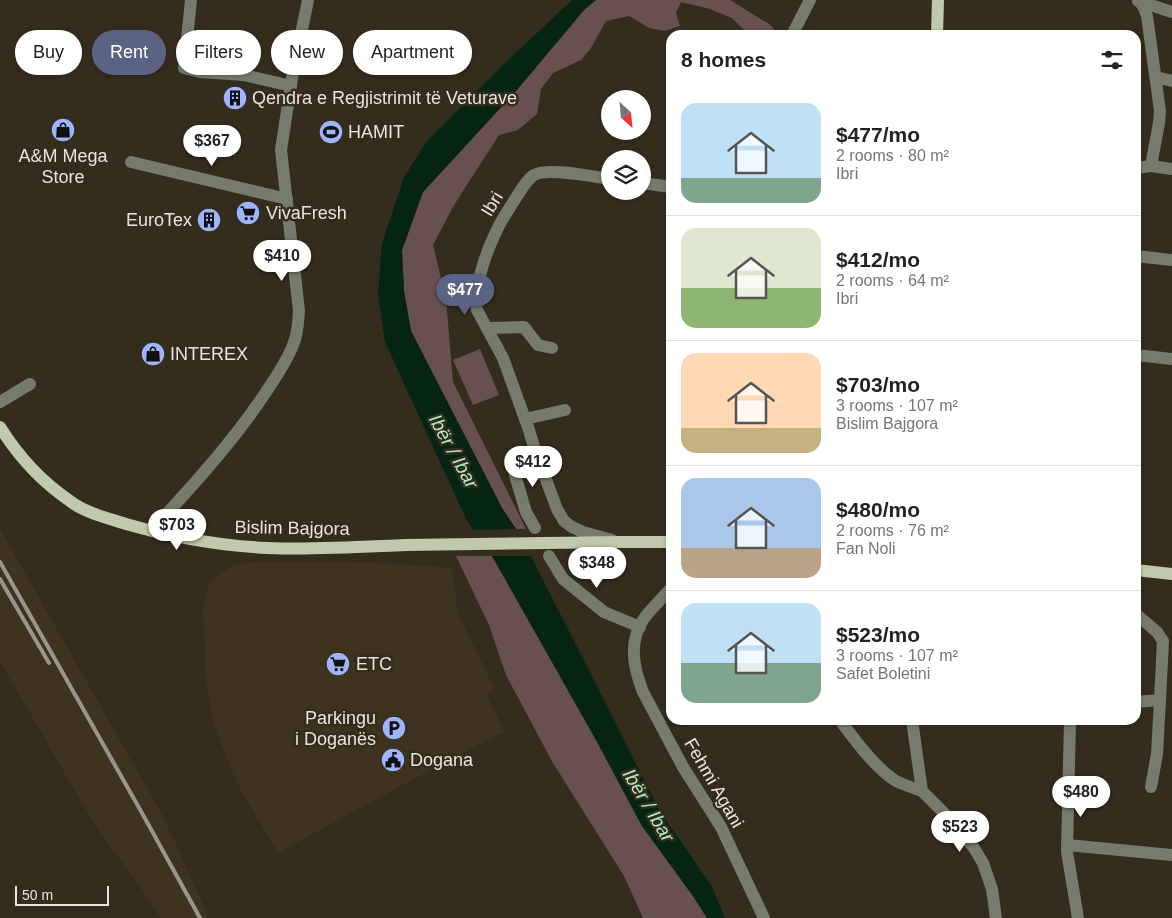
<!DOCTYPE html>
<html lang="en">
<head>
<meta charset="utf-8">
<style>
  :root { --surface:#fff; --page:#f2f2f2; --text:#222; --muted:#767676; --line:#e0e0e0; --accent:#5b6385 }
  body { margin:0; font-family:Arial,sans-serif; background:var(--page); color:var(--text); height:100vh; display:flex; flex-direction:column; font-size:19px; white-space:nowrap }
  * { box-sizing:border-box; margin:0 }
  p { font-size:16px; color:var(--muted) }
  .icon { flex:none; width:28px; height:28px; fill:none; stroke:currentColor; stroke-width:2; stroke-linecap:round; stroke-linejoin:round }
  .map { position:relative; flex:1; overflow:hidden }
  .details { position:absolute; left:666px; top:30px; width:475px; height:695px; display:flex; flex-direction:column; background:var(--surface); border-radius:15px; box-shadow:0 1px 4px #0004 }
  .details>* { flex:none }
  .hud { position:absolute; left:15px; top:30px; width:475px; height:45px; display:flex; gap:10px }
  .needle { width:32px; rotate:154deg }
  .buttons { position:absolute; left:601px; top:90px; display:grid; gap:10px }
  .buttons a { display:grid; place-items:center; width:50px; height:50px; border-radius:50%; background:var(--surface); box-shadow:0 1px 4px #0004; font-size:25px }
  .scale { position:absolute; left:15px; bottom:12px; width:94px; box-sizing:border-box; padding-left:5px; border:2px solid #e8e4da; border-top:0; font-size:14px; line-height:18px; white-space:nowrap; color:#e8e4da; -webkit-text-stroke:4px #342d1e; paint-order:stroke }
  .price { position:absolute; translate:-50% -42px; padding:0 11px; border-radius:18px; background:#fff; color:#222; font-size:16px; line-height:32px; filter:drop-shadow(0 1px 2px #0008) }
  .price::after { content:''; position:absolute; left:50%; top:30px; width:15px; height:11px; margin-left:-8px; background:inherit; clip-path:polygon(0 0,100% 0,50% 100%) }
  .price.on { background:var(--accent); color:#fff }
  ul { padding:0; list-style:none }
  li { display:flex; align-items:center; gap:15px; height:125px; padding:0 15px }
  li+li { border-top:1px solid var(--line) }
  li span { display:grid; place-items:center; flex:none; width:140px; height:100px; border-radius:15px; color:#555 }
  li>.icon { margin-inline-start:auto }
  span .icon { width:60px; height:60px; fill:#fffc; stroke-width:1 }
  li b { font-size:21px }
  h2 { display:flex; justify-content:space-between; align-items:center; height:60px; padding:0 15px; font-size:21px }
  .pill { padding:0 18px; border-radius:22px; background:var(--surface); box-shadow:0 1px 4px #0004; font-size:18px; line-height:45px }
  .pill.on { background:var(--accent); color:#fff }
  .map>svg:first-child { display:block }
</style>
</head>
<body>
<div class="map">
<svg width="1172" height="918" viewBox="0 0 1172 918">
  <rect width="100%" height="100%" fill="#342d1e"/>
  <g fill="#3d331e">
    <path d="M0,529l164,289 45,100h-48l-27,-40 -26,-34 -22,-34 -86,-149z"/>
    <path d="M267,561l114,2 71,5 6,46 37,75 -9,5 19,38 -49,24 -178,97 -31,-52 -10,-18 -24,-60 -7,-45 -3,-70 6,-25 13,-11 14,-8z"/>
  </g>
  <g fill="#695050">
    <path d="M596,0h134l39,24 9,9 -2,2h-27l-17,-17 -22,-9 -29,-7 -5,11 4,13 -16,5 -15,-3 -20,-12 -23,5 -15,27 -10,12 -28,13 -12,16 -4,25 -19,16 -19,5 -45,70 -21,40 13,54 7,83 73,147h-10l-14,-21 -91,-177 -7,-40 -2,-41 21,-58 93,-101 68,-81z"/>
    <path d="M480,349l19,46 -26,10 -20,-45z"/>
    <path d="M456,556h36l104,184 46,86 51,70 14,22h-64l-19,-42 -71,-113 -47,-88 -17,-50z"/>
  </g>
  <path fill="#062412" d="M572,0h24l-12,10 -68,81 -93,101 -21,58 2,41 7,40 91,177 14,21 18,33 127,251 50,72 14,33h-18l-14,-22 -51,-70 -46,-86 -104,-184 -25,-35 -82,-179 -7,-48 4,-51 22,-66 23,-36 80,-80z"/>
  <path fill="#342d1e" d="M518,529l15,27h-44l-19,-26z"/>
  <g fill="none" stroke-linecap="round" stroke-linejoin="round">
    <g stroke="#777b6d" stroke-width="12">
      <path d="M191,0l-7,68 16,4 44,3 47,11"/>
      <path d="M1139,0l5,8 3,8 13,95 -1,12 -8,43"/>
      <path d="M1138,1l34,11"/>
      <path d="M792,35l18,-35"/>
      <path d="M1156,77l16,4"/>
      <path d="M131,162l156,37"/>
      <path d="M1136,168l15,-2 21,3"/>
      <path d="M610,179c-17,-2 -62,-12 -76,-4 -7,4 -12,14 -17,21 -7,12 -16,24 -21,36 -9,18 -24,59 -19,78l26,48 26,72 6,20 22,59 7,12 8,6 11,5 29,8"/>
      <path d="M642,183l29,4"/>
      <path d="M1136,256l36,4"/>
      <path d="M488,328l36,-1 14,18 14,3"/>
      <path d="M1136,355l36,4"/>
      <path d="M0,402l30,-18"/>
      <path d="M525,419l40,-9"/>
      <path d="M535,450l-20,25 11,37 9,16"/>
      <path d="M151,531c41,-45 82,-89 115,-139 10,-15 21,-31 27,-47 5,-11 5,-22 6,-34l-18,-161 11,-72 16,-78"/>
      <path d="M549,556l14,23 41,33 36,15"/>
      <path d="M671,588c-9,11 -20,20 -28,32 -15,23 -9,49 0,72l40,75 38,60 43,91"/>
      <path d="M1136,614l21,18 6,9 -3,59 -24,2"/>
      <path d="M840,720c15,20 35,48 56,61 8,4 17,7 26,10"/>
      <path d="M912,720l10,71 27,27 25,30 9,15 9,26 4,29"/>
      <path d="M1070,720l-3,132 11,66"/>
      <path d="M1151,787l6,-33 3,-54"/>
      <path d="M1067,845l105,10"/>
    </g>
    <g stroke="#c0c9ab" stroke-width="12">
      <path d="M937,35l1,-35"/>
      <path d="M0,427c18,29 42,55 70,74 15,12 38,17 56,23 46,13 94,22 142,24 45,2 91,-1 137,-3"/>
      <path d="M622,542h49"/>
      <path d="M1136,570l36,4"/>
    </g>
    <g stroke="#9a9589" stroke-width="4">
      <path d="M0,562l142,251 58,105"/>
      <path d="M0,579l49,84"/>
    </g>
    <path stroke="#c0c9ab" stroke-width="12" d="M405,545l217,-3"/>
  </g>
  <defs>
    <g id="building-disc" transform="scale(1.25)"><circle r="9.5" fill="#a0b3fd" stroke="#342d1e"/><path d="M-4-6H4V6H1V3H-1V6H-4ZM-2.5-4.3h1.7v1.8h-1.7ZM.8-4.3h1.7v1.8H.8ZM-2.5-1h1.7V.8h-1.7ZM.8-1h1.7V.8H.8Z" fill="#111"/></g>
    <g id="shop-disc" transform="scale(1.25)"><circle r="9.5" fill="#a0b3fd" stroke="#342d1e"/><path d="M-5-2.5h2.3a2.7 3.5 0 0 1 5.4 0H5L5.5 6h-11ZM-1.5-2.5h3a1.5 2.3 0 0 0-3 0Z" fill="#111"/></g>
    <g id="stadium-disc" transform="scale(1.25)"><circle r="9.5" fill="#a0b3fd" stroke="#342d1e"/><path d="M0-5a6.5 5 0 1 0 0 10a6.5 5 0 1 0 0-10ZM-3.5-1.8h7v3.6h-7Z" fill="#111"/></g>
    <g id="supermarket-disc" transform="scale(1.25)"><circle r="9.5" fill="#a0b3fd" stroke="#342d1e"/><path d="M-6-5.5h2.5l.6 2H6L4.5 2H-2.5L-4.4-4H-6ZM-1.5 3.2a1.3 1.3 0 1 0 .1 0ZM3 3.2a1.3 1.3 0 1 0 .1 0Z" fill="#111"/></g>
    <g id="parking-disc" transform="scale(1.25)"><circle r="9.5" fill="#a0b3fd" stroke="#342d1e"/><path d="M-3.5-5.5H1a3.5 3.5 0 0 1 0 7H-1V5.5H-3.5ZM-1-3.4V-.6H.8a1.4 1.4 0 0 0 0-2.8Z" fill="#111"/></g>
    <g id="civic-disc" transform="scale(1.25)"><circle r="9.5" fill="#a0b3fd" stroke="#342d1e"/><path d="M-.6-6.5H3V-4.5H.6V-3L4-1V1h2V6H-6V1h2V-1L-.6-3ZM-1.2 2.5V6h2.4V2.5Z" fill="#111"/></g>
  </defs>
  <g fill-rule="evenodd">
    <use href="#building-disc" x="235" y="98"/>
    <use href="#shop-disc" x="63" y="130"/>
    <use href="#stadium-disc" x="331" y="132"/>
    <use href="#supermarket-disc" x="248" y="213"/>
    <use href="#building-disc" x="209" y="220"/>
    <use href="#shop-disc" x="153" y="354"/>
    <use href="#supermarket-disc" x="338" y="664"/>
    <use href="#parking-disc" x="394" y="728"/>
    <use href="#civic-disc" x="393" y="760"/>
  </g>
  <g text-anchor="middle" stroke-width="5" stroke-linejoin="round" paint-order="stroke">
    <g font-size="18" fill="#e8e4da" stroke="#342d1e" text-anchor="start">
      <text x="252" y="104">Qendra e Regjistrimit të Veturave</text>
      <text x="348" y="138">HAMIT</text>
      <text x="63" y="162" text-anchor="middle">A&amp;M Mega<tspan x="63" dy="21">Store</tspan></text>
      <text x="266" y="219">VivaFresh</text>
      <text x="192" y="226" text-anchor="end">EuroTex</text>
      <text x="170" y="360">INTEREX</text>
      <text x="356" y="670">ETC</text>
      <text x="376" y="724" text-anchor="end">Parkingu<tspan x="376" dy="21">i Doganës</tspan></text>
      <text x="410" y="766">Dogana</text>
    </g>
    <g font-size="18" fill="#e8e4da" stroke="#342d1e">
      <text transform="translate(492 204) rotate(-59)" y="6">Ibri</text>
      <text transform="translate(292 528) rotate(1)" y="6">Bislim Bajgora</text>
      <text transform="translate(714 783) rotate(60)" y="6">Fehmi Agani</text>
    </g>
    <g font-size="19" font-style="italic" fill="#b1eac3" stroke="#342d1e">
      <text transform="translate(454 451) rotate(61)" y="7">Ibër / Ibar</text>
      <text transform="translate(649 805) rotate(59)" y="7">Ibër / Ibar</text>
    </g>
  </g>
</svg>
<div class="buttons">
<a><svg class="needle" viewBox="-14 -14 28 28"><path d="M0-13l5 13h-10z" fill="#e53935"/><path d="M0 13l5-13h-10z" fill="#767676"/></svg></a>
<a><svg class="icon" aria-label="layers" viewBox="0 0 24 24"><path d="M12 4l9 5-9 5-9-5zM3 14l9 5 9-5"/></svg></a>
</div>
<div class="scale">50 m</div>
<b class="price" style="left:212px;top:167px">$367</b>
<b class="price" style="left:282px;top:282px">$410</b>
<b class="price on" style="left:465px;top:316px">$477</b>
<b class="price" style="left:533px;top:488px">$412</b>
<b class="price" style="left:177px;top:551px">$703</b>
<b class="price" style="left:597px;top:589px">$348</b>
<b class="price" style="left:1081px;top:818px">$480</b>
<b class="price" style="left:960px;top:853px">$523</b>
<div class="hud">
<a class="pill">Buy</a>
<a class="pill on">Rent</a>
<a class="pill">Filters</a>
<a class="pill">New</a>
<a class="pill">Apartment</a>
</div>
<section class="details">
<h2>8 homes<svg class="icon" aria-label="filters" viewBox="0 0 24 24"><path d="M4 7h16M4 17h16"/><circle cx="9" cy="7" r="2"/><circle cx="15" cy="17" r="2"/></svg></h2>
<ul>
<li><span style="background:linear-gradient(#bfe0f5 75%,#7fa58c 0)"><svg class="icon" aria-label="home" viewBox="0 0 24 24"><path d="M3 11l9-7 9 7M6 9v11h12V9"/></svg></span><div><b>$477/mo</b><p>2 rooms · 80 m²</p><p>Ibri</p></div></li>
<li><span style="background:linear-gradient(#dfe7d0 60%,#8fb573 0)"><svg class="icon" aria-label="home" viewBox="0 0 24 24"><path d="M3 11l9-7 9 7M6 9v11h12V9"/></svg></span><div><b>$412/mo</b><p>2 rooms · 64 m²</p><p>Ibri</p></div></li>
<li><span style="background:linear-gradient(#ffd9b3 75%,#c2b280 0)"><svg class="icon" aria-label="home" viewBox="0 0 24 24"><path d="M3 11l9-7 9 7M6 9v11h12V9"/></svg></span><div><b>$703/mo</b><p>3 rooms · 107 m²</p><p>Bislim Bajgora</p></div></li>
<li><span style="background:linear-gradient(#a9c7e8 70%,#b9a48a 0)"><svg class="icon" aria-label="home" viewBox="0 0 24 24"><path d="M3 11l9-7 9 7M6 9v11h12V9"/></svg></span><div><b>$480/mo</b><p>2 rooms · 76 m²</p><p>Fan Noli</p></div></li>
<li><span style="background:linear-gradient(#bfe0f5 60%,#7fa58c 0)"><svg class="icon" aria-label="home" viewBox="0 0 24 24"><path d="M3 11l9-7 9 7M6 9v11h12V9"/></svg></span><div><b>$523/mo</b><p>3 rooms · 107 m²</p><p>Safet Boletini</p></div></li>
</ul>
</section>
</div>
</body>
</html>
